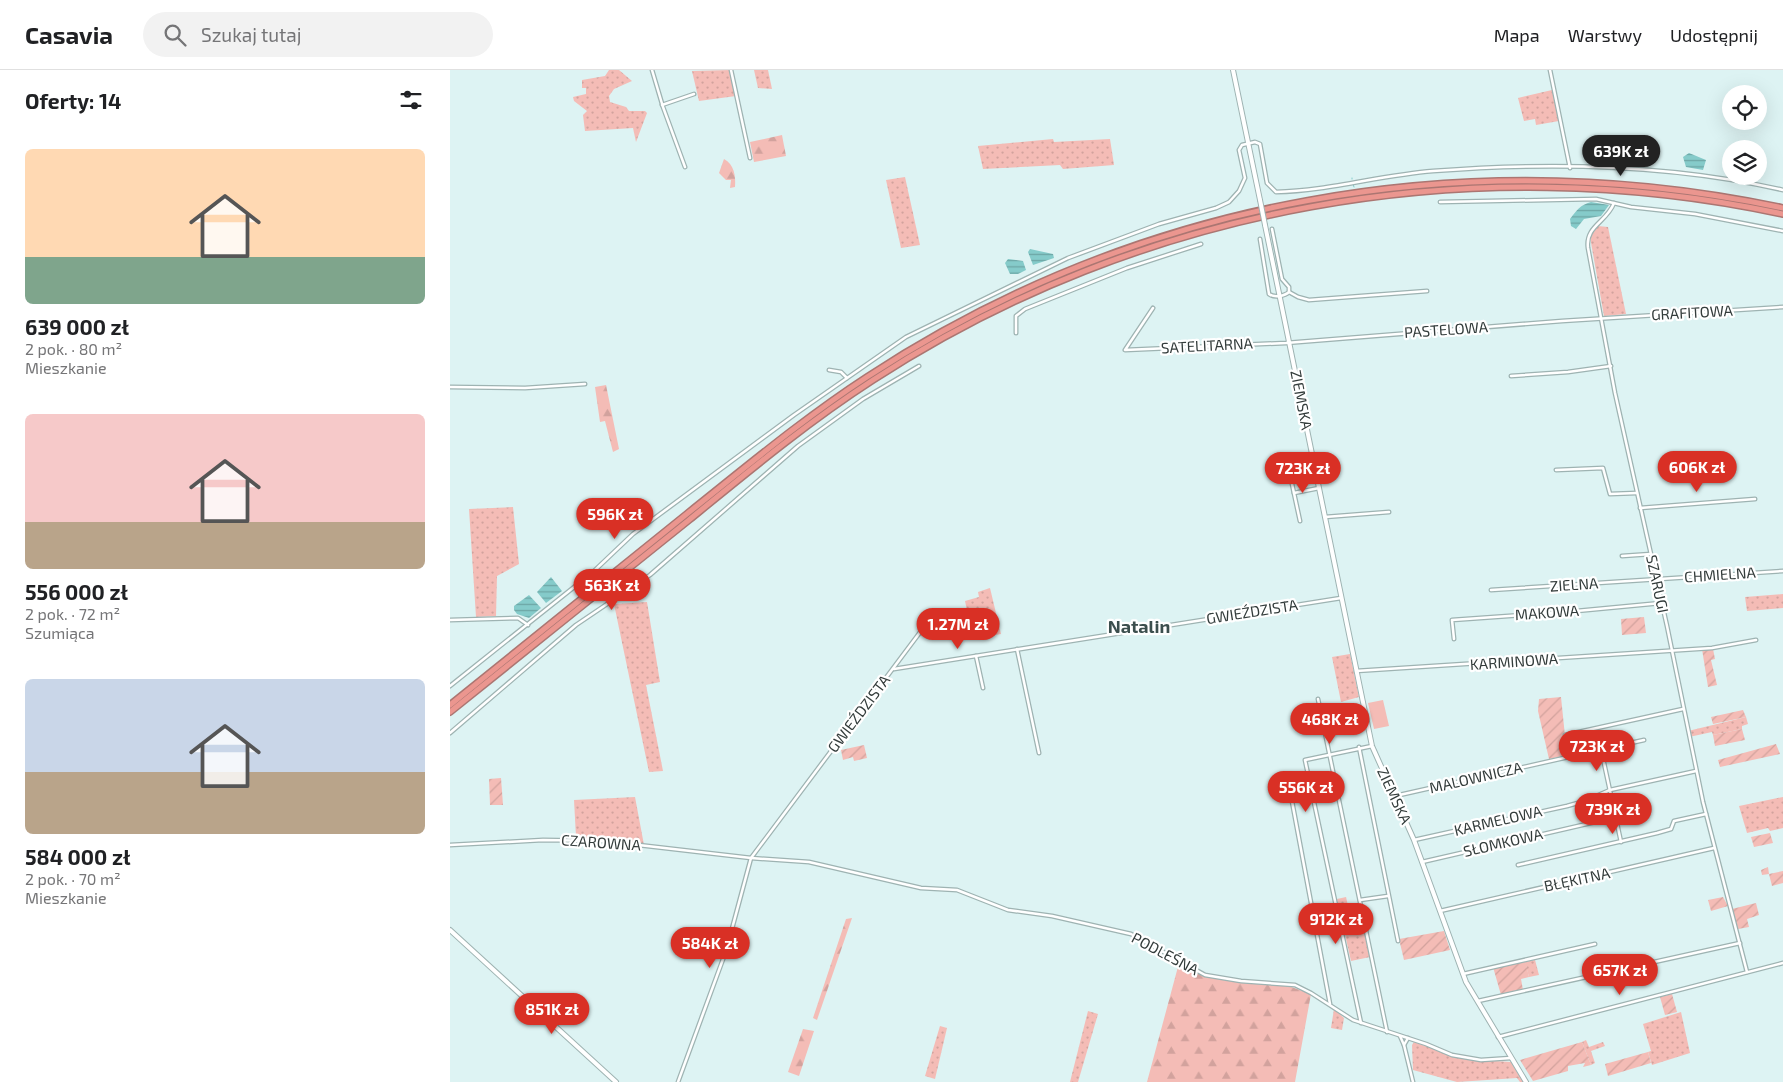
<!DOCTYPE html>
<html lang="pl">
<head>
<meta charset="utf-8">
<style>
  :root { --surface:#fff; --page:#f2f2f2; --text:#202124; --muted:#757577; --line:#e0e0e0; --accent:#d93025 }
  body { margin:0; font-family:"Exo 2",sans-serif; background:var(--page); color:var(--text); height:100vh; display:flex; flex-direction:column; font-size:19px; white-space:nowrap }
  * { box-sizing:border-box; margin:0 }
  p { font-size:16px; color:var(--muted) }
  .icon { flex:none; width:28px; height:28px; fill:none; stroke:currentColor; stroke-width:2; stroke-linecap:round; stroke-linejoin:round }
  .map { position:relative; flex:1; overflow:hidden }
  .panel { display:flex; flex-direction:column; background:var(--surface); width:450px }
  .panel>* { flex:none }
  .buttons { position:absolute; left:1272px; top:15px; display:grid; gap:10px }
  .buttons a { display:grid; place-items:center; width:45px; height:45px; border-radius:50%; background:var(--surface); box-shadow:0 5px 20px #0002; font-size:25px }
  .price { position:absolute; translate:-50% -42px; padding:0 11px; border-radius:18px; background:var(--accent); color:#fff; font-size:16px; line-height:32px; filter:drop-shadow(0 1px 2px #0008) }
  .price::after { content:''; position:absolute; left:50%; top:30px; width:15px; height:11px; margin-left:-8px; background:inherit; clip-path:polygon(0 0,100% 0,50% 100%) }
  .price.current { background:#222; color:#fff }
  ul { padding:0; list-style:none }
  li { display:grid; align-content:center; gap:10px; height:265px; padding:0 25px }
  li span { display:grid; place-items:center; height:155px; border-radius:8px; color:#555 }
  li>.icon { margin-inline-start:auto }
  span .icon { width:90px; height:90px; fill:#fffc; stroke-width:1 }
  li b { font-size:21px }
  h2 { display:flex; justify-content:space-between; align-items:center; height:60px; padding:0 25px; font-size:21px }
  header { display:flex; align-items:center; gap:30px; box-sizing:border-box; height:70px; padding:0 25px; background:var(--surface); border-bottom:1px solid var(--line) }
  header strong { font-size:24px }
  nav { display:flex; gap:28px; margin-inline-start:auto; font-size:18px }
  .search { width:350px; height:45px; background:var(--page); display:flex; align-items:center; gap:12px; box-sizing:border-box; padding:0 18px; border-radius:28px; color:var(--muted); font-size:19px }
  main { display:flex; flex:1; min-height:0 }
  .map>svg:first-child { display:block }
</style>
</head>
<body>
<header>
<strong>Casavia</strong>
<div class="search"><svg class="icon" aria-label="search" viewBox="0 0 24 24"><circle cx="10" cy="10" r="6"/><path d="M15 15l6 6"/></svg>Szukaj tutaj</div>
<nav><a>Mapa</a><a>Warstwy</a><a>Udostępnij</a></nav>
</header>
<main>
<section class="panel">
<h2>Oferty: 14<svg class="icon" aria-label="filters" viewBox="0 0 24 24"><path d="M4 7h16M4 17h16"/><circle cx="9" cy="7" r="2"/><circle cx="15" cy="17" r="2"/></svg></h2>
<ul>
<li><span style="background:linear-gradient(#ffd9b3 70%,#7fa58c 0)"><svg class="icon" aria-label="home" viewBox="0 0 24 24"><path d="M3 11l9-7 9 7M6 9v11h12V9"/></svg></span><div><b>639 000 zł</b><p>2 pok. · 80 m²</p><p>Mieszkanie</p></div></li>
<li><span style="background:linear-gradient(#f6c9c9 70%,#b9a48a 0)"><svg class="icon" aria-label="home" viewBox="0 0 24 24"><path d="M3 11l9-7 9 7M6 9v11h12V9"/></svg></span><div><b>556 000 zł</b><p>2 pok. · 72 m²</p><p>Szumiąca</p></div></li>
<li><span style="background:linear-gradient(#c9d6e8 60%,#b9a48a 0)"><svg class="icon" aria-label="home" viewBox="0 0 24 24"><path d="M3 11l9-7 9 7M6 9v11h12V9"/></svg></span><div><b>584 000 zł</b><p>2 pok. · 70 m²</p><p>Mieszkanie</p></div></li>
</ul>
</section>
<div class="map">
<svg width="1333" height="1012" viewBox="0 0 1333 1012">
  <defs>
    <pattern id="grass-dots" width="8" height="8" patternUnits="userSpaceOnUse" patternTransform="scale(1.25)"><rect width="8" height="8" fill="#f4bcb6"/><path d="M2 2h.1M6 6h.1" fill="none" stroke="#d2a29d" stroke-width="1.8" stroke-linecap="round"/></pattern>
    <pattern id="forest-firs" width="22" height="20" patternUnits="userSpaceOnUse" patternTransform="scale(1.25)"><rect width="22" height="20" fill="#f4bcb6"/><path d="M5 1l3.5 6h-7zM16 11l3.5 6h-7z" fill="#d2a29d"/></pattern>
    <pattern id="garden-furrows" width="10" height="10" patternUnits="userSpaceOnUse" patternTransform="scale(1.25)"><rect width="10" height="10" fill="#f4bcb6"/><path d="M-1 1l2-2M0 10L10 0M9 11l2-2" fill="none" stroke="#d2a29d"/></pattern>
    <pattern id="water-rules" width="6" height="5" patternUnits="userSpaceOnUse" patternTransform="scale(1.25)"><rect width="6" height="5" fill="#85cbca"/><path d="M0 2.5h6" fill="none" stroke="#6da6a5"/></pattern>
  </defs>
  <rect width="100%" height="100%" fill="#ddf3f3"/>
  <g fill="url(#grass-dots)">
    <path d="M159,0h10l13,11 -18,8 -5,7 1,6 16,5 3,4h16l2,2 -11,29 -3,-14 -48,3 -2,-16 4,-4 -13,-10 -1,-4 13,-3v-6h-4v-8l23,-4z"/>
    <path d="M281,0l5,26 -37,5 -7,-30z"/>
    <path d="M304,0h14l4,19 -14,-1z"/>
    <path d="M1102,20l7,31 -23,4 -1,-6 -11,2 -6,-23z"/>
    <path d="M603,69l1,3 56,-3 4,26 -51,4 -3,-4 -77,4 -5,-23z"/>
    <path d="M455,107l15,68 -19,3 -15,-68z"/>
    <path d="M1072,112l147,9 106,17v2c-181,-35 -356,-31 -535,9l-1,-2 55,-12 111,-17z"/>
    <path d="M1148,156l10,1 18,87 -22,2 -14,-79z"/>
    <path d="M745,159l1,2c-117,35 -228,85 -331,152l-415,327v-3c78,-63 156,-125 234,-188 86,-69 170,-137 267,-190 77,-43 161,-72 244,-100z"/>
    <path d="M63,437l6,57 -22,12 -1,40 -20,1 -7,-108z"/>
    <path d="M540,518l11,46 -28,5 -8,-38 14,-4 -1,-5z"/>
    <path d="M1333,524v14l-36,3 -2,-14z"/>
    <path d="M197,532l13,80 -14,3 17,86 -14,1 -35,-168z"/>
    <path d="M900,584l9,43 -18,5 -9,-45z"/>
    <path d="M1296,647l2,7 -6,2v3l-29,6 -1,-3 -23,5 -1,-6z"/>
    <path d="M185,727l9,48 -68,-8 -2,-37z"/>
    <path d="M1333,727v31l-13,3 -2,-3 -21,5 -8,-27z"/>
    <path d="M896,827l7,31 10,-2 7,31 -19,4 -14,-62z"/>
    <path d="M1085,890l4,15 -10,2 -4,-15z"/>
    <path d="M884,939l10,9 -2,12 -11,-2z"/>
    <path d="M638,941l10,3 -20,68h-8z"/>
    <path d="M1231,942l9,41 -38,12 -4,-13 3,-1 -8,-27z"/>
    <path d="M490,956l7,2 -12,51 -10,-3z"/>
    <path d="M1136,970l3,7 14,-5 2,4 -14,5 4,12 -4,2 -9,-23z"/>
    <path d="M964,972l48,17 49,3 12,20h-3l-3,-4 -60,4 -44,-12 -1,-25z"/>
  </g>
  <g fill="url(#forest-firs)">
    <path d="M332,65l4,21 -32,6 -4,-20z"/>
    <path d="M274,89c10,5 12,17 11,28l-5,1 1,-8h-5l-7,-7z"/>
    <path d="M156,315l13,64 -6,3 -8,-31 -5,1 -5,-35z"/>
    <path d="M402,848l-35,102 -4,-2 33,-99z"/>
    <path d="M729,893l35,15 72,7 25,9 -16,88h-148z"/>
    <path d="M353,959l11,2 -15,45 -11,-4z"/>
  </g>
  <g fill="url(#garden-furrows)">
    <path d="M1194,547l2,16 -24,2 -1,-16z"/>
    <path d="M1252,579h11l2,10 -4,1 6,25 -9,2z"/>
    <path d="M1111,627l4,39 27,-5 4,17 -47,11 -11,-48 1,-12z"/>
    <path d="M1293,640l3,7 -33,7 -2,-7z"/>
    <path d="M1292,659l3,11 -30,6 -2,-11z"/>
    <path d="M1326,674l4,10 -60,13 -2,-7z"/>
    <path d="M414,675l3,13 -13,3 -1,-4 -10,3 -2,-10z"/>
    <path d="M51,708l2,27h-13l-1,-26z"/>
    <path d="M1320,763l3,10 -19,4 -3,-10z"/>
    <path d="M1318,797l1,7 14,-3v12l-11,3 -3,-12 -7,1 -1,-5z"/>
    <path d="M1273,827l5,9 -17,5 -3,-11z"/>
    <path d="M1306,833l3,12 -12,4 2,8 -11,2 -6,-20z"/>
    <path d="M994,861l6,19 -46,10 -5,-21z"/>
    <path d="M1075,890l4,17 -8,2 2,11 -22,5 -8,-28z"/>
    <path d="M1222,924l5,18 -12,3 -5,-18z"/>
    <path d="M1132,972l9,23 -8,2 2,-4 -17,3v5l-35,10 -13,-21z"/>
    <path d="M1198,982l3,11 -43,13 -3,-12z"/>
  </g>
  <path fill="#f4bcb6" d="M933,630l6,26 -15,3 -6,-26z"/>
  <g fill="url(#water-rules)">
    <path d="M1239,83l17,7 -3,10 -17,-3 -3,-10z"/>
    <path d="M1141,132l18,3 -8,11 -17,3 -8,10 -5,-3 -1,-7c7,-9 10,-14 21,-17z"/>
    <path d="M580,179l23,5 1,4 -21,7 -5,-13z"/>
    <path d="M558,189l15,2 3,9 -8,4h-8l-5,-11z"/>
    <path d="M101,507l11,14 -16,12 -9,-11z"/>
    <path d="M79,525l12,13 -12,10 -12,-4 -3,-4v-4z"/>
  </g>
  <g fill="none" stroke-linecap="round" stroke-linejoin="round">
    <g stroke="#85cbca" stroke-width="1">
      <path d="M902,108v1"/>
      <path d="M903,114l1,3"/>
    </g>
    <g stroke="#9eb3b2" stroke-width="5">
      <g id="street">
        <path d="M202,0l11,37 22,60"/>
        <path d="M281,0l19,88"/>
        <path d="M1100,0l20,98"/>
        <path d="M212,35l32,-11"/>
        <path d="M990,132l156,-3 35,8 64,7 88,17"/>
        <path d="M1164,133c-7,19 -29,23 -26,45l27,145 52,233 36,176 44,170"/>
        <path d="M810,169l9,55c5,4 16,2 20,-2v-5l-7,-8 -10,-50"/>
        <path d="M839,222l9,5 11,3 118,-9"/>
        <path d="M703,238l-28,42 161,-7 276,-22 221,-14"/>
        <path d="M566,263v-17l9,-7 102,-41 74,-24"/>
        <path d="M379,300l12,2 6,6"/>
        <path d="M1061,306l57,-4 43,-6"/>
        <path d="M0,317l75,1 60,-4"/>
        <path d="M839,400l11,51"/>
        <path d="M1106,400l47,-2 7,26 27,-1"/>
        <path d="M844,423l25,-5"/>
        <path d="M1190,438l115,-9"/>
        <path d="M875,447l64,-5"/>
        <path d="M1172,486l29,-2"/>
        <path d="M1041,520l292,-19"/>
        <path d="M0,550l68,-2 10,7"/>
        <path d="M1004,569l-2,-19 114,-8 95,-9"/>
        <path d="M567,579l22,104"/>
        <path d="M526,586l7,32"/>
        <path d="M444,599l447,-71"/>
        <path d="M906,601l356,-23 44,-8"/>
        <path d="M0,616l143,-114 40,-38 161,-119 112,-78 162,-79 91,-34 57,-16 13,-6 10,-11 6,-13 -6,-28 3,-5 13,-3 5,2 7,39 9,9c52,-1 105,-17 157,-21 116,-9 237,-7 350,19"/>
        <path d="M868,629l69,333"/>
        <path d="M0,663l126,-108 74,-50 148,-129 65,-47 56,-33"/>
        <path d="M1115,665l118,-26"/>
        <path d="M909,677l39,194"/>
        <path d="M1151,679l20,93"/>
        <path d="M841,726l39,208"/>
        <path d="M945,726l249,-56"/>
        <path d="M964,770l153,-34 18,-5 25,-11 86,-19"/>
        <path d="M0,775l93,-5 61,1 147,17 58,4 112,26 36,2 51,20 44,6 79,18 74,41 36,6 54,4 16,8 42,27 73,24 26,11 29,5 30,-2"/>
        <path d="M972,792l221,-51"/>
        <path d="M1068,795l139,-32 14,-4 3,-8 32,-7"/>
        <path d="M910,830l28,-4"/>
        <path d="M990,841l274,-63"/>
        <path d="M1013,904l132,-30"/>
        <path d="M1028,931l262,-58"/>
        <path d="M911,953l-56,-263 67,-14"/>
        <path d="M950,966l4,9"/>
        <path d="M1048,967l285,-74"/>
        <path d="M958,968l-4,7 9,37"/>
        <path d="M228,1012l48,-131 25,-93 170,-227"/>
      </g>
    </g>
    <g stroke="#9eb3b2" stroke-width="6">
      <g id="secondary">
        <path d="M783,0l27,130"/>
        <path d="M815,155l107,521 42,94 52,142 60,100"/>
        <path d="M0,860l166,152"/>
      </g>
    </g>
    <g stroke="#ab7672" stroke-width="8">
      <g id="highway">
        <path d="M0,635c80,-64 159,-128 238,-192 59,-47 116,-95 179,-136 272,-178 598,-236 916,-169"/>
        <path d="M0,642c80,-64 159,-128 239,-192 60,-49 119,-98 184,-140 267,-174 599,-233 910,-166"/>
      </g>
    </g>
    <use href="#street" stroke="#fff" stroke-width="2.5"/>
    <use href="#secondary" stroke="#fff" stroke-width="4"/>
    <use href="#highway" stroke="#eb968f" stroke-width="5"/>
    <g stroke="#9eb3b2" stroke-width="6" stroke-linecap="butt">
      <path id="secondary-bridge" d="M810,130l5,25"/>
    </g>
    <use href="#secondary-bridge" stroke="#fff" stroke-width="4"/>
  </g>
  <g text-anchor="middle" stroke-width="4.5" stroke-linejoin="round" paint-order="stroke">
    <g font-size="15" fill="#333c3b" stroke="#fff">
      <text transform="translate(1242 243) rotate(-3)" y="5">GRAFITOWA</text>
      <text transform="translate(996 260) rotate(-4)" y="5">PASTELOWA</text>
      <text transform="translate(757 276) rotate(-3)" y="5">SATELITARNA</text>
      <text transform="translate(851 330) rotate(79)" y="5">ZIEMSKA</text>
      <text transform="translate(1270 505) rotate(-4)" y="5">CHMIELNA</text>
      <text transform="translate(1207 514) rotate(78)" y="5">SZARUGI</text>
      <text transform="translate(1124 515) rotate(-4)" y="5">ZIELNA</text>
      <text transform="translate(802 542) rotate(-9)" y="5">GWIEŹDZISTA</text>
      <text transform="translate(1097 543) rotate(-4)" y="5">MAKOWA</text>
      <text transform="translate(1064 592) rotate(-4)" y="5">KARMINOWA</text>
      <text transform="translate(409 644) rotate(-53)" y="5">GWIEŹDZISTA</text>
      <text transform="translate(1026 708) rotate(-13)" y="5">MALOWNICZA</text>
      <text transform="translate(944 726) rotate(65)" y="5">ZIEMSKA</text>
      <text transform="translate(1048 751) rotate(-13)" y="5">KARMELOWA</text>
      <text transform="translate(151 773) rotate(4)" y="5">CZAROWNA</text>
      <text transform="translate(1053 773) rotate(-13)" y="5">SŁOMKOWA</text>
      <text transform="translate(1127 810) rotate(-12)" y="5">BŁĘKITNA</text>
      <text transform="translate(715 884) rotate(28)" y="5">PODLEŚNA</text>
    </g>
    <g font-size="18" font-weight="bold" fill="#3b4e4d" stroke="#fff">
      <text x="689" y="563">Natalin</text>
    </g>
  </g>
</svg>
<div class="buttons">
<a><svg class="icon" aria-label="locate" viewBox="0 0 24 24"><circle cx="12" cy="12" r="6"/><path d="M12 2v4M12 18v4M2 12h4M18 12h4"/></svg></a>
<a><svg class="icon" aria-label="layers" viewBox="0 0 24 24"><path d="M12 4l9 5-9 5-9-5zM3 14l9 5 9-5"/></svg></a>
</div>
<b class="price current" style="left:1171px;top:107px">639K zł</b>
<b class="price" style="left:1247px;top:423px">606K zł</b>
<b class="price" style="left:853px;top:424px">723K zł</b>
<b class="price" style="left:165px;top:470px">596K zł</b>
<b class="price" style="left:162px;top:541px">563K zł</b>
<b class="price" style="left:508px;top:580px">1.27M zł</b>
<b class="price" style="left:880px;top:675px">468K zł</b>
<b class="price" style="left:1147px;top:702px">723K zł</b>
<b class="price" style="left:856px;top:743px">556K zł</b>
<b class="price" style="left:1163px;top:765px">739K zł</b>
<b class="price" style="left:886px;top:875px">912K zł</b>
<b class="price" style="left:260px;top:899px">584K zł</b>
<b class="price" style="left:1170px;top:926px">657K zł</b>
<b class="price" style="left:102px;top:965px">851K zł</b>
</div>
</main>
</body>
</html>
